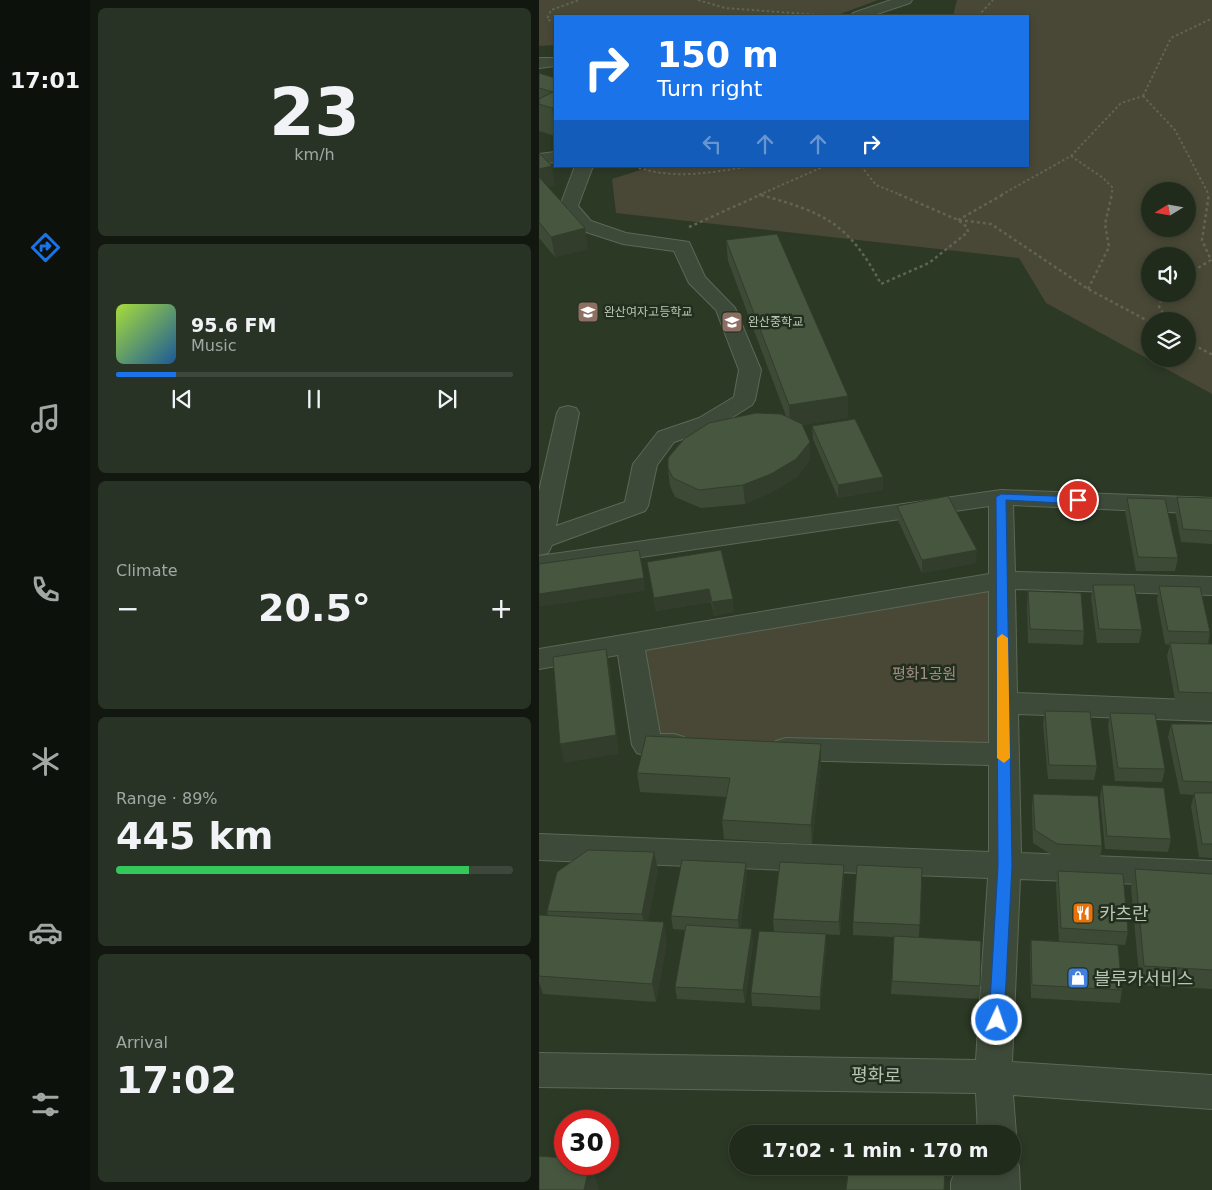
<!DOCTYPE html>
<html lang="en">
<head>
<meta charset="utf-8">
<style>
  :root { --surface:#212b1c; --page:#293325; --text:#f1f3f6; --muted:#a2a7a3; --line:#3e473b; --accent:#1a73e8 }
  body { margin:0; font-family:"DejaVu Sans","Noto Sans KR",sans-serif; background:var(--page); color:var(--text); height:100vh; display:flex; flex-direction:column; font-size:19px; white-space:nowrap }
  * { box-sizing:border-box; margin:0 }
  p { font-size:16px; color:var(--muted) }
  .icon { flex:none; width:28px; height:28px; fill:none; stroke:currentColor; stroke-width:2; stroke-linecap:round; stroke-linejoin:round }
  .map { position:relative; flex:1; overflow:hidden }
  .drawer { display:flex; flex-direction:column; gap:8px; padding:8px; background:#12180f; width:449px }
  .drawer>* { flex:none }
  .guide { position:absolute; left:15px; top:15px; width:475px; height:152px; border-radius:0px; box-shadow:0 2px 8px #0003,0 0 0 1px var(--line); background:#1a73e8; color:#fff; overflow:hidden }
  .needle { width:32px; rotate:259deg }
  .fabs { position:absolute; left:602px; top:182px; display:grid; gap:10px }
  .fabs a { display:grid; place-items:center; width:55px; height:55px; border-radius:50%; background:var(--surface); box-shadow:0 2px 8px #0003,0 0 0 1px var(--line); font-size:25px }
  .speed { position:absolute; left:15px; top:1110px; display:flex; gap:10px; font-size:25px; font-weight:700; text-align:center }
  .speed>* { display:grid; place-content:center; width:65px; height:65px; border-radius:50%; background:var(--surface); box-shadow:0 2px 8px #0003,0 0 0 1px var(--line); line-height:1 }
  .speed .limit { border:8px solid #d22; background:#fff; color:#111 }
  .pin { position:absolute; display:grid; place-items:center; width:42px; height:42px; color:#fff; margin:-21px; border:2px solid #fff; border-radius:50%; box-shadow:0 1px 5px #0007 }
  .me { position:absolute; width:55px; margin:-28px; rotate:3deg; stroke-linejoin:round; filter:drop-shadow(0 0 4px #0008) }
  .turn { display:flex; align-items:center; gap:18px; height:105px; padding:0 20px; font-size:22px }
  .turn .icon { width:65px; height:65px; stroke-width:2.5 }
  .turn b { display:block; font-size:35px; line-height:42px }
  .lanes { display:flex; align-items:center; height:48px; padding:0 20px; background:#0003; justify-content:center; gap:25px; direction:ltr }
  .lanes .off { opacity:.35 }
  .big { font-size:38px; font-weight:600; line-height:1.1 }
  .drawer .tile { flex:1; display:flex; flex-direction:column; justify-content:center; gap:8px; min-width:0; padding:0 18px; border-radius:8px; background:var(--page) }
  .drawer .dial { align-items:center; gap:0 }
  .dial b { font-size:65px; line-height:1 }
  .song { display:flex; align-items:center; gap:15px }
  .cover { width:60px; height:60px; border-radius:8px; background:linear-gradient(135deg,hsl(80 70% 55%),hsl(210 70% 35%)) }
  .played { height:5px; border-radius:2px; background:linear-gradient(90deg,var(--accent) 15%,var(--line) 15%) }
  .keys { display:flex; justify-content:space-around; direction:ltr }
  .heat { display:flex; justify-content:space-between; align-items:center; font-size:28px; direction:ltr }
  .charge { height:8px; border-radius:4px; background:linear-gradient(90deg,#34c759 89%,var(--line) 0) }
  .trip { position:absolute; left:190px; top:1125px; width:292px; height:50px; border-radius:25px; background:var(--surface); box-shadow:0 2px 8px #0003,0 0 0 1px var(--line); font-weight:600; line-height:50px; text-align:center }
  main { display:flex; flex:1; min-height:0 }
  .dock { display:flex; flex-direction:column; width:90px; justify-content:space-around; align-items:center; background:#0d110b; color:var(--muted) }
  .dock .icon { width:35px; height:35px }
  .dock .on { color:var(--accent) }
  .dock b { font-size:22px; color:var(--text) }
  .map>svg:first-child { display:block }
</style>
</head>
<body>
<main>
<nav class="dock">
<b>17:01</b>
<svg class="icon on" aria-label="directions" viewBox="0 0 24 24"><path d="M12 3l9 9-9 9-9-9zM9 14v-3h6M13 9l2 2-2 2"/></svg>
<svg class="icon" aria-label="music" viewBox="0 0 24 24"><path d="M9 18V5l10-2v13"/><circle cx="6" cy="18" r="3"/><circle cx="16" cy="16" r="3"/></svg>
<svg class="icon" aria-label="phone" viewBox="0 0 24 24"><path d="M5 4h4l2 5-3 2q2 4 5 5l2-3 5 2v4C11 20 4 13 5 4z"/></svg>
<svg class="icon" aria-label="climate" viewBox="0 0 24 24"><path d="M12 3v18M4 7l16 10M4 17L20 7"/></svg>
<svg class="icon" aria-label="car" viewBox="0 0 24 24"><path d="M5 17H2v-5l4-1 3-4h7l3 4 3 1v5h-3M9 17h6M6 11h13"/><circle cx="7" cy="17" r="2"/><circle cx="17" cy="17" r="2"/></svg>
<svg class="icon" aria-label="filters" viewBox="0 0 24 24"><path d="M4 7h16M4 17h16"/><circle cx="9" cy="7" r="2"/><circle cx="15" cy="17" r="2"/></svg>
</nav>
<section class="drawer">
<div class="tile dial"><b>23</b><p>km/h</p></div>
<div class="tile">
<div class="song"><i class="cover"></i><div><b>95.6 FM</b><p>Music</p></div></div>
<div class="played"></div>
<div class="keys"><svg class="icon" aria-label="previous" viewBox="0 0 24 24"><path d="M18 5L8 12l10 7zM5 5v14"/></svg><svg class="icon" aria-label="pause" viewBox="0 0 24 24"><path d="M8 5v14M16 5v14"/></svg><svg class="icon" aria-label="next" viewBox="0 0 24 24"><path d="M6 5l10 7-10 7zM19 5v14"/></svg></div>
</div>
<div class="tile"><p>Climate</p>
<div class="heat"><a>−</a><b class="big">20.5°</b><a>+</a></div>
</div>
<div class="tile"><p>Range · 89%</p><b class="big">445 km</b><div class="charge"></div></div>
<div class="tile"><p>Arrival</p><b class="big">17:02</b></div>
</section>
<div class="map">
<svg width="674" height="1190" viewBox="0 0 674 1190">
  <rect width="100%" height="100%" fill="#2c3925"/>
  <g fill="#494735" fill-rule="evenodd">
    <path d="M0 0H339L296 16H16V45L0 46Z"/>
    <path d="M418 0H673V394L507 303 480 258 77 213 73 179 114 166H489V16H414ZM611 191H649V229H611ZM611 256H649V294H611ZM611 321H649V359H611Z"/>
    <path d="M463 580 464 754 108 745 91 644Z"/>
  </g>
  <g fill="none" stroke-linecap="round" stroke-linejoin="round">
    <g stroke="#5c6857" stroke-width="2">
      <g id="minor">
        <path d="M352 0H373L371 3 332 16H312L314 13Z"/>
        <path d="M0 58H16V66L0 68Z"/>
        <path d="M16 152V162L0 164V154Z"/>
        <path d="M36 166H54L39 206 52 221 87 233 150 242 166 277 196 308 222 370 216 400 213 405 176 428 135 442 118 465 109 506 106 511 13 545 9 553 0 555V491L18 413 21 408 29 406 37 408 40 413 17 526 86 502 94 464 119 432 160 418 195 397 200 370 177 310 150 283 135 251 84 244 38 229 21 206Z"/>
        <path d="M462 490 674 498V514L474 505 476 572 674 577V595L476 589 478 693 674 701V721L479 714 482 853 674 861V887L481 879 473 1062 674 1075V1109L474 1095 477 1134 474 1141V1134H439L437 1093 0 1087V1053L437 1060 449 878 0 860V834L450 852V765L247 760 237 757 232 749 237 741 247 738 450 743V591L106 650 121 734H135L145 737 150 745 145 753C130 758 113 758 98 753L93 745 79 655 0 669V649L450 574V506L0 572V556Z"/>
        <path d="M474 1153 480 1166 481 1190H412V1182L417 1169 423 1166H474Z"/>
      </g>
    </g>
    <g stroke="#606553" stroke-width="2" stroke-dasharray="2.5 2.5" stroke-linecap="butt">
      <path d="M159 0 186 8 294 16"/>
      <path d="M439 16 454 0"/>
      <path d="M16 23 8 19 12 10 40 0"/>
      <path d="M604 96 636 130 670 195"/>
      <path d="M604 96 632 38 674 18"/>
      <path d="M532 156 564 178 574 188 572 195"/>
      <path d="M95 166C135 181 173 172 214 166"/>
      <path d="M322 166 337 185 362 195"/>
      <path d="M220 195 286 166"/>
      <path d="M462 195 532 156 582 103 604 96"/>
    </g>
    <g stroke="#606553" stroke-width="2.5" stroke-dasharray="3 3" stroke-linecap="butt">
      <path d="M222 195C287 213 310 224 342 284L390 263 429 232 428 227 419 220 359 194"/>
      <path d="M419 220 465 194"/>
      <path d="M420 220 452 224 549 289 611 322"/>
      <path d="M150 227 223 194"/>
      <path d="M649 274 672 260 663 240 670 194"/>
      <path d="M549 289 570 247 566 224 573 194"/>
      <path d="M624 294 620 307 630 321"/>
      <path d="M649 342 674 355"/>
    </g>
    <use href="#minor" fill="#3e4a39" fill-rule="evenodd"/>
  </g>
  <g fill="#3d4b36">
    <path d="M0 73 16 78V136L0 131Z"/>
    <path d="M0 153 16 186 9 187 49 249 16 257 0 238Z"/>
    <path d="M187 240 309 418 263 425 271 460 258 477 233 492 206 504 162 508 136 497 131 486 129 468 247 416 189 261Z"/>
    <path d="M273 426 344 490 299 498 274 439Z"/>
    <path d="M638 497 674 498V544L642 542 636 510Z"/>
    <path d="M588 498 639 558 636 571H597L586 511Z"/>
    <path d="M358 506 437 563 383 573 358 518Z"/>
    <path d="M182 550 195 612 175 616 172 602 117 611 108 562Z"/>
    <path d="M554 585 603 630 600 643H558L552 598Z"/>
    <path d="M620 586 671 632 669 644H674V706L637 705 628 656 631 645 626 644 618 600Z"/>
    <path d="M489 591 545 631 544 645 489 643 488 604Z"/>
    <path d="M506 711 558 766 555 780 509 779 504 724Z"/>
    <path d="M571 713 626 769 623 782 576 781 569 726Z"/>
    <path d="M632 724H674V858L660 857 652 806 655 795 641 794 629 737Z"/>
    <path d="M282 744V763L273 844 185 839 183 820 188 797 101 792 98 773Z"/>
    <path d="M563 785 632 839 629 852 566 849 561 798Z"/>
    <path d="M494 794 563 846 561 859 516 857 494 843 493 807Z"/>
    <path d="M305 865V878L301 935 235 932 234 919Z"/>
    <path d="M383 868 380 937 441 986 440 999 352 994 355 937 314 935V922Z"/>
    <path d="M596 869 674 874V989L601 985 592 888Z"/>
    <path d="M119 870 109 921 128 941 117 1002 4 994 0 982V915L9 916 8 911Z"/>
    <path d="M519 871 589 932 586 945 550 943 583 990 581 1003 492 998 491 953 492 940 520 941 517 885Z"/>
    <path d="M208 876 201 928 214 942 206 1003 138 999 136 987 146 930 134 929 132 916Z"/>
    <path d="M287 934V947L281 1010 213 1006 212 993Z"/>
  </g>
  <g fill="#323d2c">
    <path d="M16 107V129L13 108Z"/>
    <path d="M13 166 16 186 0 190V169Z"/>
    <path d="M46 228 49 249 16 257 12 237Z"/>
    <path d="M309 396V418L251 427 250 405Z"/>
    <path d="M271 442V460L258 477 233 492 206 504 204 485Z"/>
    <path d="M344 477V490L299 498V485Z"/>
    <path d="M438 550 437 563 383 573V560Z"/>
    <path d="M105 578 106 591 1 607 0 601V594Z"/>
    <path d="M170 589 172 602 117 611 115 598Z"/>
    <path d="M194 599 195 612 175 616 173 602Z"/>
    <path d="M67 649 71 668 80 754 25 763 21 744Z"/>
    <path d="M282 744V763L273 844 272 825Z"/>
    <path d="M115 852 119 870 107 933 103 914Z"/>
    <path d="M207 863 208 876 200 933 199 920Z"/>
    <path d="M305 865V878L301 935 300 922Z"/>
    <path d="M125 922 128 941 117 1002 113 984Z"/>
    <path d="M213 929 214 942 206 1003 204 990Z"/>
    <path d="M287 934V947L281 1010V997Z"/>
    <path d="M51 1164H53L60 1190H45Z"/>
  </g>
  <g fill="#47573f" stroke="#323d2c">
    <path d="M0 73 16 78V107L13 108 0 104V99L14 92 0 88Z"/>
    <path d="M0 153 13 166 0 169Z"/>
    <path d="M0 177 46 228 12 237 0 222Z"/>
    <path d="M238 234 309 396 250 405 187 240Z"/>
    <path d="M217 413 242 414 263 424 271 442 257 459 232 474 204 485 160 490 134 478 129 468V458L145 439 170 423Z"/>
    <path d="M316 419 344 477 299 485 273 426Z"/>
    <path d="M409 496 438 550 383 560 358 506Z"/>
    <path d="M638 497 674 498V531L644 529Z"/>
    <path d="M588 498 626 499 639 558 599 557Z"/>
    <path d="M100 550 105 578 0 594V564Z"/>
    <path d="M182 550 194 599 173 602 170 589 115 598 108 562Z"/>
    <path d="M554 585H595L603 630 560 629Z"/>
    <path d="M620 586 661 587 671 632 629 631Z"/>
    <path d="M489 591 542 593 545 631 491 629Z"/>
    <path d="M631 643 674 644V693L640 692Z"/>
    <path d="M67 649 77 735 21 744 14 657Z"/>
    <path d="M506 711 551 712 558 766 510 765Z"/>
    <path d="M571 713 616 714 626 769 579 768Z"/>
    <path d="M632 724H674V782L644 781Z"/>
    <path d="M107 736 282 744 272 825 183 820 191 778 98 773Z"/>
    <path d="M563 785 625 788 632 839 568 836Z"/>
    <path d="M655 793H674V844H663Z"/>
    <path d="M494 794 559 796 563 846 518 844 496 830Z"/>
    <path d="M49 850 115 852 103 914 8 911 18 872Z"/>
    <path d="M143 860 207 863 199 920 132 916Z"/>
    <path d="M241 862 305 865 300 922 234 919Z"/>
    <path d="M318 865 383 868 381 925 314 922Z"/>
    <path d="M596 869 674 874V970L605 966Z"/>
    <path d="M519 871 584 874 589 932 522 928Z"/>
    <path d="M0 915 125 922 113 984 0 976Z"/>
    <path d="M147 925 213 929 204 990 136 987Z"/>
    <path d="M220 931 287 934 281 997 212 993Z"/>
    <path d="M355 936 442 941 441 986 353 981Z"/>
    <path d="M492 940 579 945 583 990 493 985Z"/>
    <path d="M0 1156 26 1158V1164H51L45 1190H0Z"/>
    <path d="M310 1166H406L405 1190H307Z"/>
  </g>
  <path fill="#1a73e8" stroke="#114b97" d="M462 494 539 497 544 500 539 504 467 500 473 866 465 1020 463 1024 458 1026 452 1024 450 1020 459 866 457 497Z"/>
  <path fill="#f59e0b" d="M463 634 469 638 471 758 465 763 458 758V638Z"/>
  <defs>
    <g id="school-square" transform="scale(1.125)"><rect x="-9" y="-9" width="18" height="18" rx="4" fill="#8d6e63" stroke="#232f1e"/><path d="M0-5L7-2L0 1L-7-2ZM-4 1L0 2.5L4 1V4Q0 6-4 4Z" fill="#fff"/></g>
    <g id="restaurant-square" transform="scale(1.125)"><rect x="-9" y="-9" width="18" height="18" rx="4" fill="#e8710a" stroke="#232f1e"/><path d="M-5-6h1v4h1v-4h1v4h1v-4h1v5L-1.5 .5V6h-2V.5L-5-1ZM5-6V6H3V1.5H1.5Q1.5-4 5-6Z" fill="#fff"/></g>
    <g id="shop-square" transform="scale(1.125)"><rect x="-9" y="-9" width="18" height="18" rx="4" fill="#3f7fe0" stroke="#232f1e"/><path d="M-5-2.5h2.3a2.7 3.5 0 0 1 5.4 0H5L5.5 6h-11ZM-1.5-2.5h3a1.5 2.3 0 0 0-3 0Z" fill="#fff"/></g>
  </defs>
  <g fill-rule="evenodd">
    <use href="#school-square" x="49" y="312"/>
    <use href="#school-square" x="193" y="322"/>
    <use href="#restaurant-square" x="544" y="913"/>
    <use href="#shop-square" x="539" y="978"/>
  </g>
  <g text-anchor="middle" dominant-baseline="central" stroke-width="5" stroke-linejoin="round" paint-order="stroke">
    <g font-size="12" fill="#b9c5b4" stroke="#232f1e" text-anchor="start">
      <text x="65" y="312">완산여자고등학교</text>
      <text x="209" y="322">완산중학교</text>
    </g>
    <g font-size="15" fill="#a48e84" stroke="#232f1e">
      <text x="385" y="674">평화1공원</text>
    </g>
    <g font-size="18" fill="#b9c5b4" stroke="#232f1e" text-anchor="start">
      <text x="560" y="913">카츠란</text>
      <text x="555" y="978">블루카서비스</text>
    </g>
    <g font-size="18" fill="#b9c5b4" stroke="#232f1e">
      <text transform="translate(337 1075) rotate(1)">평화로</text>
    </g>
  </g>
</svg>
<div class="fabs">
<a><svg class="needle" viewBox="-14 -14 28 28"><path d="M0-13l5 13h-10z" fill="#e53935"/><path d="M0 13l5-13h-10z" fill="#a2a7a3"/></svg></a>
<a><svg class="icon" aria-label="sound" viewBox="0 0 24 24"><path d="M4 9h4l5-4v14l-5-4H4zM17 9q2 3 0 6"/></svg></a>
<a><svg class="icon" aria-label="layers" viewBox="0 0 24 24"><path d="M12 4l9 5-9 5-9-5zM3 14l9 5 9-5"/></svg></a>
</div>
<div class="speed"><div class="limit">30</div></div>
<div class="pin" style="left:539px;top:500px;background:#d93025"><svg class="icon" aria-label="arrive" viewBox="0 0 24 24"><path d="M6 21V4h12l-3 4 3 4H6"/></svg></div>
<svg class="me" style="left:458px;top:1020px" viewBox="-20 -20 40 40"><circle r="17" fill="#1a73e8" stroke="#fff" stroke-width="3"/><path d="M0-11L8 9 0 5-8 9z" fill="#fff"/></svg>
<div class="trip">17:02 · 1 min · 170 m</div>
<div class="guide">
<div class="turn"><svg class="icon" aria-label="right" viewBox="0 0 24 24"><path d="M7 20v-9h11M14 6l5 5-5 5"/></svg><div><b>150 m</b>Turn right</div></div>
<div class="lanes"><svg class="icon off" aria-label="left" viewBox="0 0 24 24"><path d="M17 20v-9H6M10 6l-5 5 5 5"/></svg><svg class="icon off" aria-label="ahead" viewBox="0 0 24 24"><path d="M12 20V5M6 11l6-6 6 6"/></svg><svg class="icon off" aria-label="ahead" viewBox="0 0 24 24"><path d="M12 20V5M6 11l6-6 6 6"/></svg><svg class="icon" aria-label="right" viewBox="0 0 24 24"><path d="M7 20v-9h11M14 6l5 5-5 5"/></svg></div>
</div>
</div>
</main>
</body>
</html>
